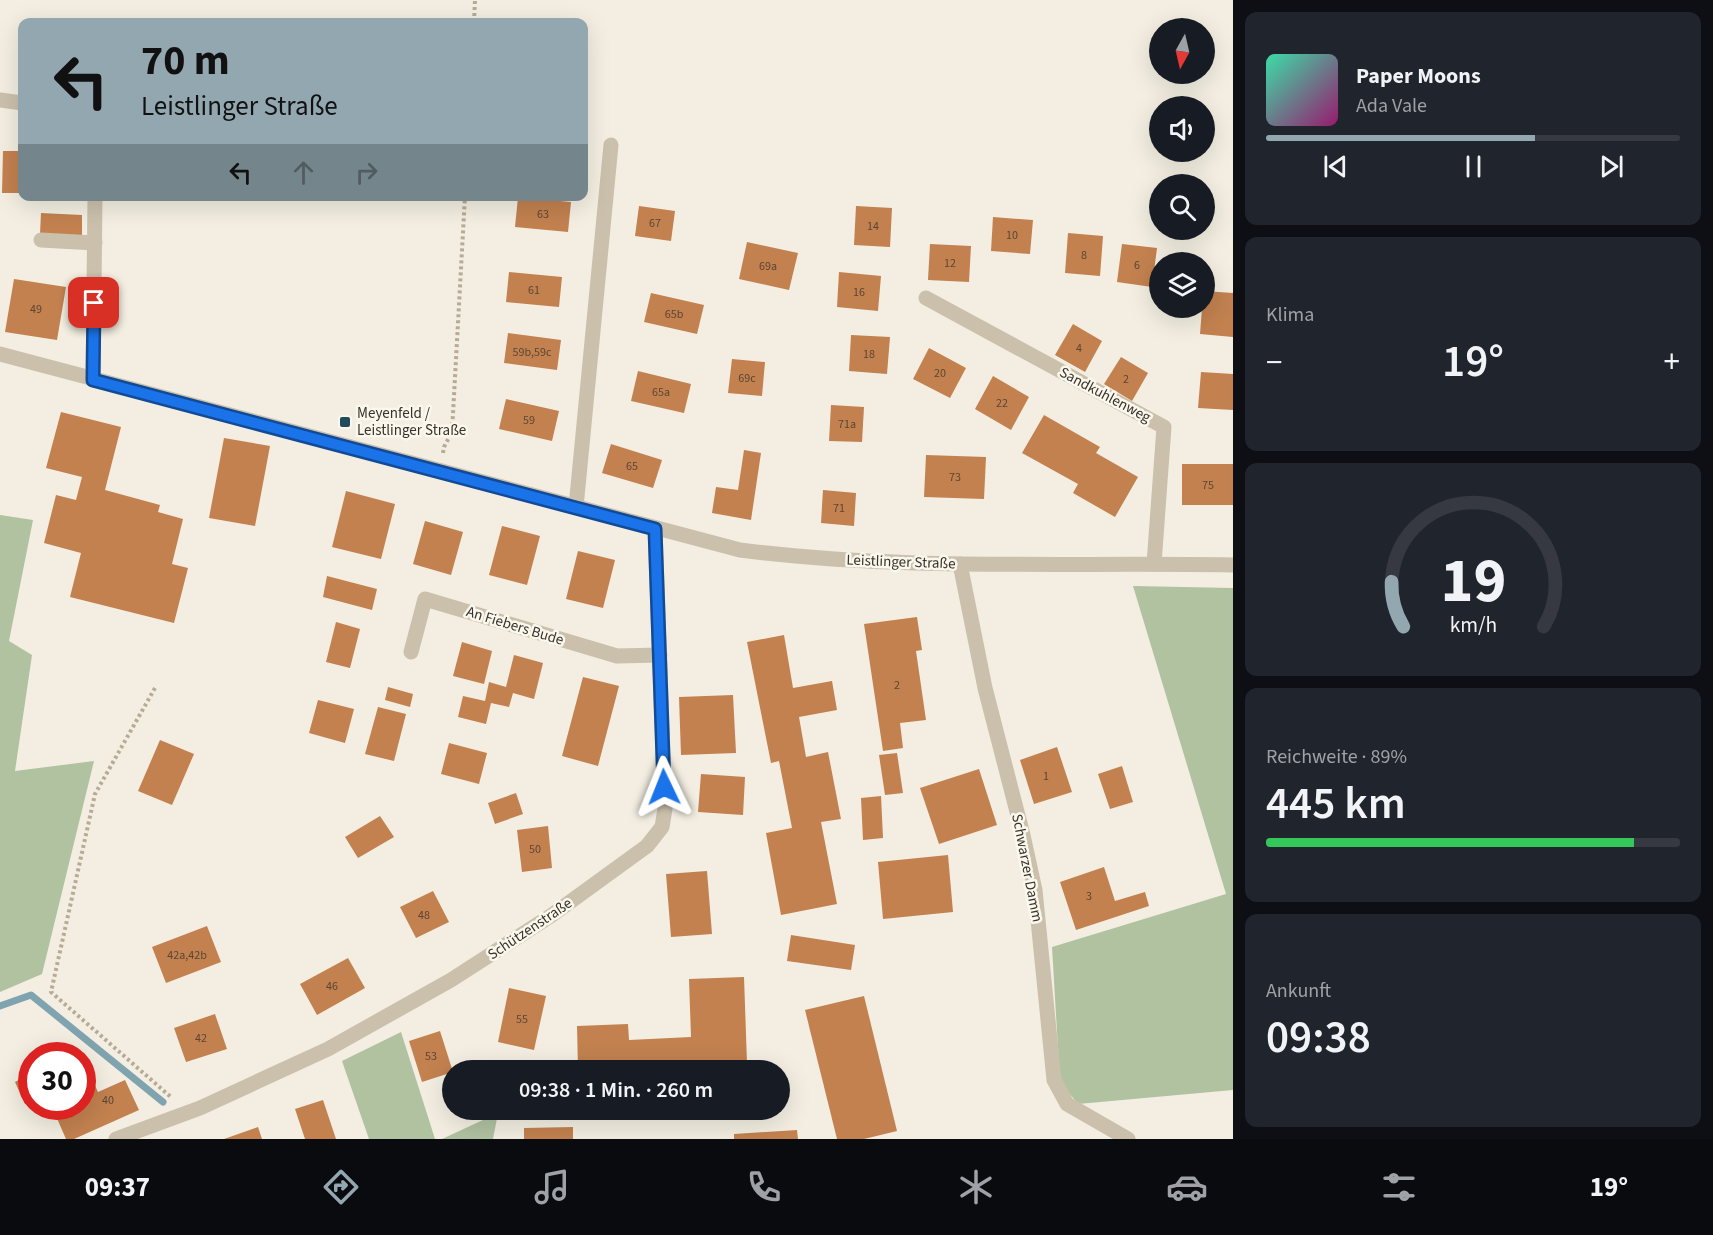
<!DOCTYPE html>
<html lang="de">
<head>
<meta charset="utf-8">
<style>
  :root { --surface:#171b24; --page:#20242c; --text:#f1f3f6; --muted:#9ea1a6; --line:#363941; --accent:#93a7b0 }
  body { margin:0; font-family:"Source Sans 3",sans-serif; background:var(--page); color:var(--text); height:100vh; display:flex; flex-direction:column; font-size:22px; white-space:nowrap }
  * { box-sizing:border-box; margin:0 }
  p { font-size:20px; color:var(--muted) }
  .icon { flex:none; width:33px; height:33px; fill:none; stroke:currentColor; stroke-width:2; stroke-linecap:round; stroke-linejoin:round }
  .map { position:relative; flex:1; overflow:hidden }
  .side { display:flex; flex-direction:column; gap:12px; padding:12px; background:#0d0f14; width:480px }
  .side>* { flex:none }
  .hud { position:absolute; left:18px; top:18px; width:570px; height:183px; border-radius:12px; box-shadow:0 6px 24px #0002; background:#93a7b0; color:#111; overflow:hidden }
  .needle { width:39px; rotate:188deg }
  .controls { position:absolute; left:1149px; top:18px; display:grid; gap:12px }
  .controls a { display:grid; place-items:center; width:66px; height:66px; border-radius:50%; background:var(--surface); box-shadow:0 6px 24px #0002; font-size:30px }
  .speed { position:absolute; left:18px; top:1042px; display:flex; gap:12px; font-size:30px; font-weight:700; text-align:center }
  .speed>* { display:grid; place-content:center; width:78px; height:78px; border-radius:50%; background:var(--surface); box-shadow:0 6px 24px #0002; line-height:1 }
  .speed .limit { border:9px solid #d22; background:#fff; color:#111 }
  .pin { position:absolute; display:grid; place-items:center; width:51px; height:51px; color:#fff; margin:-26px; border-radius:12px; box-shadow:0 3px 9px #0006 }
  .me { position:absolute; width:66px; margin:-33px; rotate:358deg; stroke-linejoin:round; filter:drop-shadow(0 0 4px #0008) }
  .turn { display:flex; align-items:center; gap:21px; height:126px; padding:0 24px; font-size:27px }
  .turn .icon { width:78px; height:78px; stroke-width:2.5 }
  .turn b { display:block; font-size:42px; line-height:51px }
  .lanes { display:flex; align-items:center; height:57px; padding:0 24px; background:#0003; justify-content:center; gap:30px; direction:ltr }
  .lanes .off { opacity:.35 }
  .big { font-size:45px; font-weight:600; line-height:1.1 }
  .side .card { flex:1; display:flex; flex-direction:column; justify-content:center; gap:9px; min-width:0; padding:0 21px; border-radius:12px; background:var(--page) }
  .side .dial { align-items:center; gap:0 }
  .dial svg { height:156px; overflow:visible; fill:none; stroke:var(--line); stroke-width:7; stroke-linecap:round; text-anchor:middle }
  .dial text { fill:var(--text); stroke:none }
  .song { display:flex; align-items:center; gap:18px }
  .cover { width:72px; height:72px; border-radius:9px; background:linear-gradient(135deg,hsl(160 70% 55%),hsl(320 70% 35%)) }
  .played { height:6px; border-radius:3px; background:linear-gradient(90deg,var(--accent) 65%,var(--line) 65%) }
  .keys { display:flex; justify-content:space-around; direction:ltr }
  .heat { display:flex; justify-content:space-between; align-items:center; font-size:33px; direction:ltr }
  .charge { height:9px; border-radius:4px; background:linear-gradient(90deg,#34c759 89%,var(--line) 0) }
  .trip { position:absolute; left:442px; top:1060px; width:348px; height:60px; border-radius:30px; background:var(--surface); box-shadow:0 6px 24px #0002; font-weight:600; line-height:60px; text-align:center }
  .tab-bar { display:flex; height:96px; justify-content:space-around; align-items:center; background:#090b0e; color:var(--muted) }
  .tab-bar .icon { width:42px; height:42px }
  .tab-bar .active { color:var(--accent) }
  .tab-bar b { font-size:27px; color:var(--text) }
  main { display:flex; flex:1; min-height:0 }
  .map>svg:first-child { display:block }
</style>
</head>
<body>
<main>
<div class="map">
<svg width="1233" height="1139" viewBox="0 0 1233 1139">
  <rect width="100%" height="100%" fill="#f3eee1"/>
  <g fill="#b0c2a0">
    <path d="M0 515 33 520 9 641 32 655 15 771 94 761 42 974 0 992Z"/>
    <path d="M1133 586 1233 588V1090L1078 1104 1060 1082 1052 947 1226 894Z"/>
    <path d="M401 1032 435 1139H369L342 1061Z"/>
    <path d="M498 1113 493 1139H442Z"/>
  </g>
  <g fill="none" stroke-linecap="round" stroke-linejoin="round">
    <path stroke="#80a4af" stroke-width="7" d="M0 1006 31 995 163 1102"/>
  </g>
  <g fill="#c2814f">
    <path d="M3 151H22V193H2Z"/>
    <path d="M518 197 571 202 568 232 515 227Z"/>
    <path d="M639 206 675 211 671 241 635 236Z"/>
    <path d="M856 206 892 208 890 247 854 245Z"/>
    <path d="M41 213 82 215V236L40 234Z"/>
    <path d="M993 217 1033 220 1030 254 991 251Z"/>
    <path d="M1068 233 1103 236 1100 276 1065 273Z"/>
    <path d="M747 242 798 253 789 290 739 279Z"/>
    <path d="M930 244 971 246 969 282 928 280Z"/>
    <path d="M1122 244 1157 248 1152 287 1117 282Z"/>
    <path d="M509 272 562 277 559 307 506 302Z"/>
    <path d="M839 272 881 276 878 311 837 307Z"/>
    <path d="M14 279 66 287 57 340 5 332Z"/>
    <path d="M1204 291 1233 293V337L1200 334 1202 308H1204Z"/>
    <path d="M651 293 704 305 697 334 644 322Z"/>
    <path d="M1073 324 1102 341 1085 372 1055 355Z"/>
    <path d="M508 333 561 340 557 370 504 363Z"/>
    <path d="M851 335 890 337 887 374 849 371Z"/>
    <path d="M929 348 966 368 950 398 913 379Z"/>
    <path d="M1121 357 1148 373 1132 401 1104 384Z"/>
    <path d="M732 359 765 362 762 396 728 393Z"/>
    <path d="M638 371 691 384 684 413 631 401Z"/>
    <path d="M1201 372 1233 374V410L1198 408Z"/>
    <path d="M993 376 1029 397 1011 430 975 409Z"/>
    <path d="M506 399 559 411 552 441 499 429Z"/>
    <path d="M831 405 864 407 862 442 829 441Z"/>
    <path d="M61 412 121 427 105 490 160 505 158 512 183 519 172 564 188 568 174 623 70 597 81 553 44 543 56 495 76 500 82 477 46 468Z"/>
    <path d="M1044 415 1100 447 1096 453 1138 477 1115 517 1073 493 1078 484 1022 453Z"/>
    <path d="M224 438 270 446 255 526 209 518Z"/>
    <path d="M611 444 662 460 653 488 602 473Z"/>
    <path d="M744 450 761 453 751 520 712 513 716 487 738 490Z"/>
    <path d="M926 455 986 457 984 499 924 497Z"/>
    <rect x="1182" y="464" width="51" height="41"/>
    <path d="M823 490 856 493 854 526 821 523Z"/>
    <path d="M346 491 395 504 381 559 332 547Z"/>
    <path d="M425 521 463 532 451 575 413 564Z"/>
    <path d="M502 526 540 536 527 585 489 575Z"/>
    <path d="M578 551 615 560 603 608 566 599Z"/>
    <path d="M327 576 377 589 372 610 323 597Z"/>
    <path d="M917 617 922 650 916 651 926 720 900 723 903 748 883 751 864 624Z"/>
    <path d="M336 622 360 629 350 668 326 662Z"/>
    <path d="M784 635 793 688 832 681 837 710 799 717 806 757 828 752 841 819 821 822 837 904 781 915 766 833 792 828 779 761 771 763 747 642Z"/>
    <path d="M462 642 492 651 484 684 453 676Z"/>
    <path d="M514 655 543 663 534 699 513 693 509 707 491 703 486 724 458 717 463 696 485 701 489 682 506 687Z"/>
    <path d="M583 677 619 686 598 766 562 756Z"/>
    <path d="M388 687 413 694 410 707 385 700Z"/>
    <path d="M733 695 736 753 681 755 679 697Z"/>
    <path d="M318 700 354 709 345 743 309 733Z"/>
    <path d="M378 707 406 714 394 761 365 754Z"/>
    <path d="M160 740 194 754 172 805 138 791Z"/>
    <path d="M449 743 487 753 479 784 441 774Z"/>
    <path d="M1057 747 1072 792 1034 804 1020 760Z"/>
    <path d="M897 753 903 793 885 795 879 755Z"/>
    <path d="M1122 766 1133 802 1110 809 1098 774Z"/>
    <path d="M979 769 997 825 939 844 920 788Z"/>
    <path d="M701 774 745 777 743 815 698 812Z"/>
    <path d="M516 793 523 814 495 824 488 803Z"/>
    <path d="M881 796 883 838 863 840 861 798Z"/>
    <path d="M380 816 394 837 358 858 345 837Z"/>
    <path d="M548 826 552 868 522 872 517 830Z"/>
    <path d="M948 855 953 912 883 919 878 862Z"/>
    <path d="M1104 867 1115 901 1145 892 1149 906 1076 930 1060 882Z"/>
    <path d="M707 871 712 934 671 937 666 874Z"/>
    <path d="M433 891 449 922 416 938 400 907Z"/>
    <path d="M207 926 221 962 166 983 152 947Z"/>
    <path d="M791 935 855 945 851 970 787 961Z"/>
    <path d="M348 958 365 988 317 1015 300 984Z"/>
    <path d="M744 977 747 1063 578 1069 577 1026 628 1024 629 1040 691 1037 689 979Z"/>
    <path d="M509 988 546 996 534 1050 498 1042Z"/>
    <path d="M864 996 897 1131 864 1139H837L805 1010Z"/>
    <path d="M215 1014 227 1049 186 1062 174 1028Z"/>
    <path d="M440 1031 453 1072 422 1082 409 1041Z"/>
    <path d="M32 1073V1101L25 1104 15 1082Z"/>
    <path d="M89 1073 98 1092 125 1080 139 1110 74 1139H66L52 1107H82V1077Z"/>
    <path d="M323 1100 336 1139H305L295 1109Z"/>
    <path d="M258 1127 262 1139H224Z"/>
    <path d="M573 1127V1139H524V1128Z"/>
    <path d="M797 1130 798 1139H734V1134Z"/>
  </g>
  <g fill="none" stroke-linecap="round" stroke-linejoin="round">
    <g stroke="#b7ab96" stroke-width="4" stroke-dasharray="3 3" stroke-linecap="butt">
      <path d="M474 22 475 0"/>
      <path d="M443 453 444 447 452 432 465 196"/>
      <path d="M155 688 95 794 51 992 172 1098"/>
    </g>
    <g stroke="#cbc0ac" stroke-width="15">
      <path d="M0 100 22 103"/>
      <path d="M41 240 95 243"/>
      <path d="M926 298 1164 427 1154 564"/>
      <path d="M0 354 740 550C903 571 1069 562 1233 565"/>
      <path d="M93 380 95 196"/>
      <path d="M576 507 611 145"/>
      <path d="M960 564 985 688 1023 835 1035 890 1054 1080 1067 1104 1128 1139"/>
      <path d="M411 652 425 599 617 656 660 655"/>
      <path d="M116 1139 200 1108 328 1049 451 980 552 915 647 846 662 827 665 809 655 529"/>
    </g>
  </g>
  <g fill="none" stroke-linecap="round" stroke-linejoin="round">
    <g stroke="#114b97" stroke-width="15">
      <path id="route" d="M94 303 93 380 655 529 664 787"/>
    </g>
    <use href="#route" stroke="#1a73e8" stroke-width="10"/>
  </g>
  <rect fill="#214b5a" stroke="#faf7ed" stroke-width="2" x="339" y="416" width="12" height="12" rx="3"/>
  <g text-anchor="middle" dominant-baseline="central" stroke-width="5" stroke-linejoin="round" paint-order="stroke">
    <g font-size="12" fill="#5b4634">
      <text x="543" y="214">63</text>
      <text x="655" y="223">67</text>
      <text x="873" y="226">14</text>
      <text x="1012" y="235">10</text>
      <text x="1084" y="255">8</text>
      <text x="950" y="263">12</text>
      <text x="1137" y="265">6</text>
      <text x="768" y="266">69a</text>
      <text x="534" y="290">61</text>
      <text x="859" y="292">16</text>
      <text x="36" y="309">49</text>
      <text x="674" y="314">65b</text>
      <text x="1079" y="348">4</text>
      <text x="532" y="352">59b,59c</text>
      <text x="869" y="354">18</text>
      <text x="940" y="373">20</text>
      <text x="747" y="378">69c</text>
      <text x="1126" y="379">2</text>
      <text x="661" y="392">65a</text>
      <text x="1002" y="403">22</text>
      <text x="529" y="420">59</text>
      <text x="847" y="424">71a</text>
      <text x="632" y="466">65</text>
      <text x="955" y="477">73</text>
      <text x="1208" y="485">75</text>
      <text x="839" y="508">71</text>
      <text x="897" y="685">2</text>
      <text x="1046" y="776">1</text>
      <text x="535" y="849">50</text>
      <text x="1089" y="896">3</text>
      <text x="424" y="915">48</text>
      <text x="187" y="955">42a,42b</text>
      <text x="332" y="986">46</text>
      <text x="522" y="1019">55</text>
      <text x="201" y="1038">42</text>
      <text x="431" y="1056">53</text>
      <text x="108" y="1100">40</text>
    </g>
    <g font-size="15" fill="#39322b" stroke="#faf7ed">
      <text transform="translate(1105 395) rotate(28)">Sandkuhlenweg</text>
      <text transform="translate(901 562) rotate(2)">Leistlinger Straße</text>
      <text transform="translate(515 626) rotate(17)">An Fiebers Bude</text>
      <text transform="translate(1027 868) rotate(79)">Schwarzer Damm</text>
      <text transform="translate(530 929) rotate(-34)">Schützenstraße</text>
    </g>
    <g font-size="15" fill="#39322b" stroke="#faf7ed" text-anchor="start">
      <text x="357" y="413">Meyenfeld /<tspan x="357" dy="17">Leistlinger Straße</tspan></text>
    </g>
  </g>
</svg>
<div class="controls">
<a><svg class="needle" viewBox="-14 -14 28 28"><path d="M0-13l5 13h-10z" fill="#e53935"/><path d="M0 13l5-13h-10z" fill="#9ea1a6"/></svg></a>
<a><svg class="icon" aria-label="sound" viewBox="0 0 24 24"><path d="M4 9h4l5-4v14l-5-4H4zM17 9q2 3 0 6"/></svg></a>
<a><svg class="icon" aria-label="search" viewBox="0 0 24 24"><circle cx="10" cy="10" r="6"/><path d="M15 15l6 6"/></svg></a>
<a><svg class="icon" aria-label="layers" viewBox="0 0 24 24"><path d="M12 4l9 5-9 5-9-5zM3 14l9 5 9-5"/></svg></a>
</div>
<div class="speed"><div class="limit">30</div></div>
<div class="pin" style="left:94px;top:303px;background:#d93025"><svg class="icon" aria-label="arrive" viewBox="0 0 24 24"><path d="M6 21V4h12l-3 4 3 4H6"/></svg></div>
<svg class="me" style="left:664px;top:787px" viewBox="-20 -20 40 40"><path d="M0-17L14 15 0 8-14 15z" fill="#1a73e8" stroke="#fff" stroke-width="4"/></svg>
<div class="trip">09:38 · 1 Min. · 260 m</div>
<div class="hud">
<div class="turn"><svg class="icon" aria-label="left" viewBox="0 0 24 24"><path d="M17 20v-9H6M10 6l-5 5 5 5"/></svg><div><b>70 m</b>Leistlinger Straße</div></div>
<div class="lanes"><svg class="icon" aria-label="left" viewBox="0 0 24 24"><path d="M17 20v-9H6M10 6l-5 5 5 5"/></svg><svg class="icon off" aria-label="ahead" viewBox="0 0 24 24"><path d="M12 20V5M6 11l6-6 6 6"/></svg><svg class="icon off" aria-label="right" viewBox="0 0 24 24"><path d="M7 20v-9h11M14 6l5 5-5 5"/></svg></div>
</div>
</div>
<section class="side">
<div class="card">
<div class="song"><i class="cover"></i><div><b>Paper Moons</b><p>Ada Vale</p></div></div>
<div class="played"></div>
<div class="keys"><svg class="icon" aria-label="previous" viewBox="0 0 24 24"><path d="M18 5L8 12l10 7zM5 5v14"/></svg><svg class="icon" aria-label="pause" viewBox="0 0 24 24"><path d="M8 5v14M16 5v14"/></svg><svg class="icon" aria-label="next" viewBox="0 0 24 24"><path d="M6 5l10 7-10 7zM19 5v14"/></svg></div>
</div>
<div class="card"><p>Klima</p>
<div class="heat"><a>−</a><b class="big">19°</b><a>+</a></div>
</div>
<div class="card dial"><svg viewBox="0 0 100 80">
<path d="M14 69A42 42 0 1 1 86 69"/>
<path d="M14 69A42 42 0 0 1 8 46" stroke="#93a7b0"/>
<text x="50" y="56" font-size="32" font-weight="700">19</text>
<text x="50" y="72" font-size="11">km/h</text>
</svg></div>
<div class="card"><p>Reichweite · 89%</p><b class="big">445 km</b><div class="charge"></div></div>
<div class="card"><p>Ankunft</p><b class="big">09:38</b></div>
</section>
</main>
<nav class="tab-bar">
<b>09:37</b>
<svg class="icon active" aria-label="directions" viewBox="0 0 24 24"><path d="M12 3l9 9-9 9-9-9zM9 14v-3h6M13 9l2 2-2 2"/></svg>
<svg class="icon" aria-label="music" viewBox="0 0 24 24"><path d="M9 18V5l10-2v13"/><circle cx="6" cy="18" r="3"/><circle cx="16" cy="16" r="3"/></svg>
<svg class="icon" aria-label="phone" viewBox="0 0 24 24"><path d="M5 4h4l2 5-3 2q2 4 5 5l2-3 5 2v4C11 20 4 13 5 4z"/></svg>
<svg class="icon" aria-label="climate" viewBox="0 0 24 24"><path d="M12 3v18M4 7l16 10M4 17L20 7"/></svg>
<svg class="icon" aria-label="car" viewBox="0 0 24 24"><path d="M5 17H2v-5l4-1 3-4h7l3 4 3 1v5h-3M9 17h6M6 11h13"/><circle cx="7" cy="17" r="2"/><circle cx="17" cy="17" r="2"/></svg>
<svg class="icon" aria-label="filters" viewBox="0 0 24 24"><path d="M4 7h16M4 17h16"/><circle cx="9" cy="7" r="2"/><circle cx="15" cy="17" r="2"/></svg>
<b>19°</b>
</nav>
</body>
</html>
